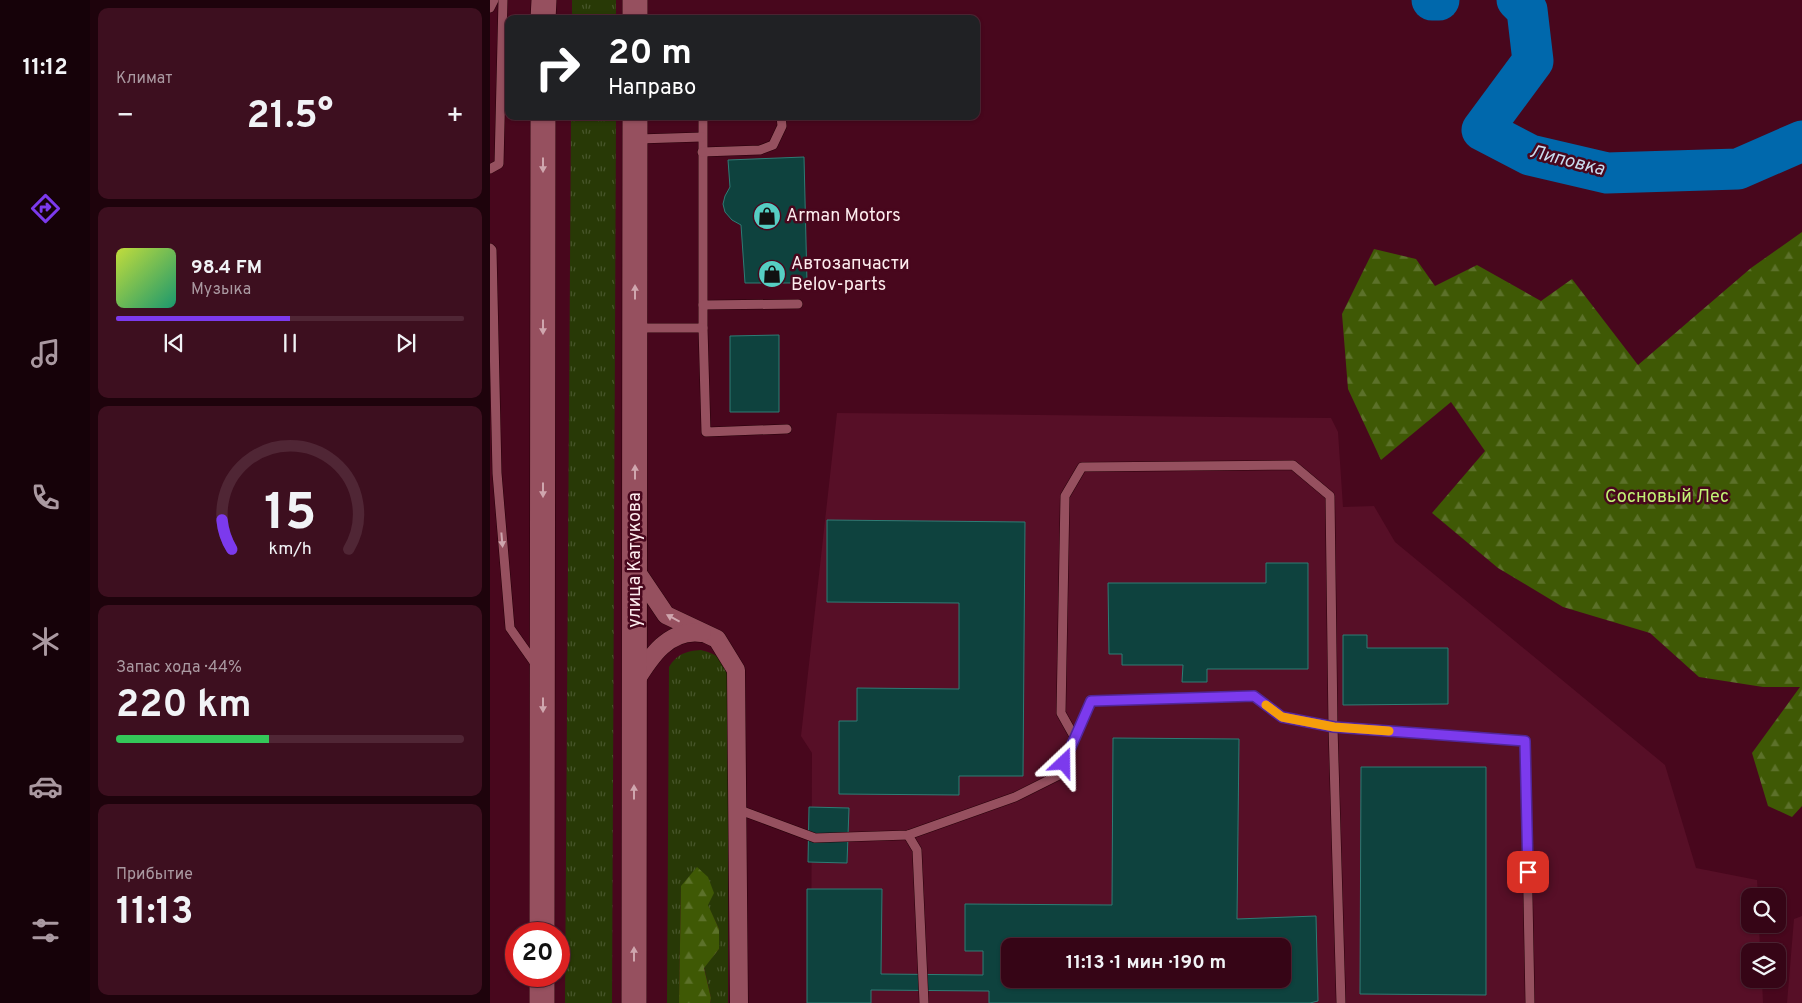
<!DOCTYPE html>
<html lang="ru">
<head>
<meta charset="utf-8">
<style>
  :root { --surface:#360516; --page:#3d0f1f; --text:#f1f3f6; --muted:#aa99a1; --line:#502635; --accent:#7c3aed }
  body { margin:0; font-family:Overpass,sans-serif; background:var(--page); color:var(--text); height:100vh; display:flex; flex-direction:column; font-size:19px; white-space:nowrap }
  * { box-sizing:border-box; margin:0 }
  p { font-size:16px; color:var(--muted) }
  .icon { flex:none; width:28px; height:28px; fill:none; stroke:currentColor; stroke-width:2; stroke-linecap:round; stroke-linejoin:round }
  .map { position:relative; flex:1; overflow:hidden }
  .drawer { display:flex; flex-direction:column; gap:8px; padding:8px; background:#1e030c; width:400px }
  .drawer>* { flex:none }
  .banner { position:absolute; left:15px; top:15px; width:475px; height:105px; border-radius:10px; box-shadow:0 1px 4px #0004,0 0 0 1px var(--line); background:#202124; color:#fff; overflow:hidden }
  .buttons { position:absolute; left:1251px; top:888px; display:grid; gap:10px }
  .buttons a { display:grid; place-items:center; width:45px; height:45px; border-radius:10px; background:var(--surface); box-shadow:0 1px 4px #0004,0 0 0 1px var(--line); font-size:25px }
  .speed { position:absolute; left:15px; top:922px; display:flex; gap:10px; font-size:25px; font-weight:700; text-align:center }
  .speed>* { display:grid; place-content:center; width:65px; height:65px; border-radius:50%; background:var(--surface); box-shadow:0 1px 4px #0004,0 0 0 1px var(--line); line-height:1 }
  .speed .limit { border:8px solid #d22; background:#fff; color:#111 }
  .pin { position:absolute; display:grid; place-items:center; width:42px; height:42px; color:#fff; margin:-21px; border-radius:10px; box-shadow:0 2px 8px #0006 }
  .me { position:absolute; width:55px; margin:-28px; rotate:23deg; stroke-linejoin:round; filter:drop-shadow(0 0 4px #0008) }
  .turn { display:flex; align-items:center; gap:18px; height:105px; padding:0 20px; font-size:22px }
  .turn .icon { width:65px; height:65px; stroke-width:2.5 }
  .turn b { display:block; font-size:35px; line-height:42px }
  .big { font-size:38px; font-weight:700; line-height:1.1 }
  .drawer .tile { flex:1; display:flex; flex-direction:column; justify-content:center; gap:8px; min-width:0; padding:0 18px; border-radius:10px; background:var(--page) }
  .drawer .dial { align-items:center; gap:0 }
  .dial svg { height:130px; overflow:visible; fill:none; stroke:var(--line); stroke-width:7; stroke-linecap:round; text-anchor:middle }
  .dial text { fill:var(--text); stroke:none }
  .song { display:flex; align-items:center; gap:15px }
  .cover { width:60px; height:60px; border-radius:8px; background:linear-gradient(135deg,hsl(70 70% 55%),hsl(160 70% 35%)) }
  .played { height:5px; border-radius:2px; background:linear-gradient(90deg,var(--accent) 50%,var(--line) 50%) }
  .keys { display:flex; justify-content:space-around; direction:ltr }
  .heat { display:flex; justify-content:space-between; align-items:center; font-size:28px; direction:ltr }
  .charge { height:8px; border-radius:4px; background:linear-gradient(90deg,#34c759 44%,var(--line) 0) }
  .trip { position:absolute; left:511px; top:938px; width:290px; height:50px; border-radius:10px; background:var(--surface); box-shadow:0 1px 4px #0004,0 0 0 1px var(--line); font-weight:700; line-height:50px; text-align:center }
  main { display:flex; flex:1; min-height:0 }
  .tab-bar { display:flex; flex-direction:column; width:90px; justify-content:space-around; align-items:center; background:#160209; color:var(--muted) }
  .tab-bar .icon { width:35px; height:35px }
  .tab-bar .on { color:var(--accent) }
  .tab-bar b { font-size:22px; color:var(--text) }
  .map>svg:first-child { display:block }
</style>
</head>
<body>
<main>
<nav class="tab-bar">
<b>11:12</b>
<svg class="icon on" aria-label="directions" viewBox="0 0 24 24"><path d="M12 3l9 9-9 9-9-9zM9 14v-3h6M13 9l2 2-2 2"/></svg>
<svg class="icon" aria-label="music" viewBox="0 0 24 24"><path d="M9 18V5l10-2v13"/><circle cx="6" cy="18" r="3"/><circle cx="16" cy="16" r="3"/></svg>
<svg class="icon" aria-label="phone" viewBox="0 0 24 24"><path d="M5 4h4l2 5-3 2q2 4 5 5l2-3 5 2v4C11 20 4 13 5 4z"/></svg>
<svg class="icon" aria-label="climate" viewBox="0 0 24 24"><path d="M12 3v18M4 7l16 10M4 17L20 7"/></svg>
<svg class="icon" aria-label="car" viewBox="0 0 24 24"><path d="M5 17H2v-5l4-1 3-4h7l3 4 3 1v5h-3M9 17h6M6 11h13"/><circle cx="7" cy="17" r="2"/><circle cx="17" cy="17" r="2"/></svg>
<svg class="icon" aria-label="filters" viewBox="0 0 24 24"><path d="M4 7h16M4 17h16"/><circle cx="9" cy="7" r="2"/><circle cx="15" cy="17" r="2"/></svg>
</nav>
<section class="drawer">
<div class="tile"><p>Климат</p>
<div class="heat"><a>−</a><b class="big">21.5°</b><a>+</a></div>
</div>
<div class="tile">
<div class="song"><i class="cover"></i><div><b>98.4 FM</b><p>Музыка</p></div></div>
<div class="played"></div>
<div class="keys"><svg class="icon" aria-label="previous" viewBox="0 0 24 24"><path d="M18 5L8 12l10 7zM5 5v14"/></svg><svg class="icon" aria-label="pause" viewBox="0 0 24 24"><path d="M8 5v14M16 5v14"/></svg><svg class="icon" aria-label="next" viewBox="0 0 24 24"><path d="M6 5l10 7-10 7zM19 5v14"/></svg></div>
</div>
<div class="tile dial"><svg viewBox="0 0 100 80">
<path d="M14 69A42 42 0 1 1 86 69"/>
<path d="M14 69A42 42 0 0 1 8 51" stroke="#7c3aed"/>
<text x="50" y="56" font-size="32" font-weight="700">15</text>
<text x="50" y="72" font-size="11">km/h</text>
</svg></div>
<div class="tile"><p>Запас хода · 44%</p><b class="big">220 km</b><div class="charge"></div></div>
<div class="tile"><p>Прибытие</p><b class="big">11:13</b></div>
</section>
<div class="map">
<svg width="1312" height="1003" viewBox="0 0 1312 1003">
  <defs>
    <pattern id="grass-tufts" width="24" height="20" patternUnits="userSpaceOnUse" patternTransform="scale(1.25)"><rect width="24" height="20" fill="#283906"/><path d="M3 7l-1-3M5 7V3M7 7l1-3M15 17l-1-3M17 17v-4M19 17l1-3" fill="none" stroke="#48562b"/></pattern>
    <pattern id="forest-firs" width="22" height="20" patternUnits="userSpaceOnUse" patternTransform="scale(1.25)"><rect width="22" height="20" fill="#3f5905"/><path d="M5 1l3.5 6h-7zM16 11l3.5 6h-7z" fill="#5c712a"/></pattern>
  </defs>
  <rect width="100%" height="100%" fill="#48071d"/>
  <g fill="#570f27" fill-rule="evenodd">
    <path d="M347 413 841 418 848 432 853 507 884 506 905 542 1175 765 1206 868 1267 880 1268 896H1260V924H1269L1270 951H1260V979H1272L1273 1003H321L322 753 311 736ZM520 946H792V979H520Z"/>
    <path d="M1312 916V1003H1297L1304 919Z"/>
  </g>
  <g fill="url(#grass-tufts)">
    <rect x="82" y="0" width="44" height="19"/>
    <path d="M81 116H126L122 1003H75Z"/>
    <path d="M211 650C229 655 233 659 238 677V1003H220L221 998 214 967 229 949V929L217 904 191 886 189 1003H177L179 667C187 654 196 651 211 650Z"/>
  </g>
  <g fill="url(#forest-firs)">
    <path d="M1312 232V806L1302 817 1278 806 1262 753 1310 687H1273L1209 677 1160 633 1073 607 1008 568 942 513 995 451 961 402 891 460 858 389 852 314 884 249 926 259 945 286 987 265 1051 301 1082 279 1148 365 1261 268Z"/>
    <path d="M207 867 218 877 224 893 218 905 229 929V949L214 968 221 998 220 1003H189L191 886Z"/>
  </g>
  <g fill="none" stroke-linecap="round" stroke-linejoin="round">
    <g stroke="#0068ac" stroke-width="41">
      <path d="M942 0H949"/>
      <path d="M1027 0 1037 10 1043 61 992 130 1040 155 1117 173 1248 169 1312 141"/>
    </g>
  </g>
  <g fill="#0e423e" stroke="#2e7c75" fill-rule="evenodd">
    <path d="M314 157 317 283H255L251 225 242 220 235 212 233 204 235 196 240 187 238 160Z"/>
    <path d="M289 335V412H240V336Z"/>
    <path d="M337 520 535 522 533 776H469V795L349 794V721H367V688L469 689V603L337 602Z"/>
    <path d="M776 563H818V669H717V682H692L693 665H632V654H619L618 583H776Z"/>
    <path d="M853 635H877V648H958V704L853 705Z"/>
    <path d="M623 738 749 739 747 919 826 916 828 1001 820 1003H499V991L381 990V1003H317V889H392L391 974 493 975V951H475V904L622 905ZM520 946H792V979H520Z"/>
    <path d="M871 767H996V995L870 994Z"/>
    <path d="M319 807 359 808 357 863 318 862Z"/>
  </g>
  <g fill="none" stroke-linecap="round" stroke-linejoin="round">
    <g stroke="#260009" stroke-width="10">
      <g id="lane">
        <path d="M0 8 4 0"/>
        <path d="M213 116V328L216 432 297 429"/>
        <path d="M148 139 212 137"/>
        <path d="M212 152 270 150 283 145 292 126 291 116"/>
        <path d="M0 169 9 164 13 0"/>
        <path d="M0 248 2 250 7 473 20 628 46 665"/>
        <path d="M213 305 308 304"/>
        <path d="M145 328H213"/>
        <path d="M585 738 571 713 575 496 592 467 803 465 840 496 843 727 851 1003"/>
        <path d="M247 809 325 838 418 835 525 797 569 775 601 701 764 696 792 717 843 727 1035 741 1040 1003"/>
        <path d="M418 835 427 850 434 1003"/>
      </g>
    </g>
    <g stroke="#260009" stroke-width="19">
      <g id="street">
        <path d="M145 569 176 615 227 639 246 670 249 1003"/>
        <path d="M145 682C160 657 179 628 212 633"/>
      </g>
    </g>
    <g stroke="#260009" stroke-width="26">
      <g id="secondary">
        <path d="M53 19 54 0"/>
        <path d="M145 19V0"/>
        <path d="M52 934 53 116"/>
        <path d="M52 1003V976"/>
        <path d="M144 1003 145 116"/>
      </g>
    </g>
    <use href="#lane" stroke="#96505f" stroke-width="9"/>
    <use href="#street" stroke="#96505f" stroke-width="18"/>
    <use href="#secondary" stroke="#96505f" stroke-width="25"/>
  </g>
  <defs><path id="oneway-solid" d="M-6-.8H1V-3.2L6.5 0L1 3.2V.8H-6Z" transform="scale(1.25)"/></defs>
  <g fill="#cfa6ae">
    <use href="#oneway-solid" transform="translate(53 165) rotate(90)"/>
    <use href="#oneway-solid" transform="translate(145 292) rotate(-90)"/>
    <use href="#oneway-solid" transform="translate(53 327) rotate(90)"/>
    <use href="#oneway-solid" transform="translate(145 472) rotate(-90)"/>
    <use href="#oneway-solid" transform="translate(53 490) rotate(90)"/>
    <use href="#oneway-solid" transform="translate(12 540) rotate(85)"/>
    <use href="#oneway-solid" transform="translate(183 618) rotate(-152)"/>
    <use href="#oneway-solid" transform="translate(53 705) rotate(90)"/>
    <use href="#oneway-solid" transform="translate(144 792) rotate(-90)"/>
    <use href="#oneway-solid" transform="translate(144 954) rotate(-90)"/>
  </g>
  <g fill="none" stroke-linecap="round" stroke-linejoin="round">
    <g stroke="#51269a" stroke-width="12">
      <path id="route" d="M574 763 601 701 764 696 792 717 844 727 1035 741 1038 872"/>
    </g>
    <use href="#route" stroke="#7c3aed" stroke-width="9"/>
    <path stroke="#f59e0b" stroke-width="9" d="M776 705 792 717 844 727 899 731"/>
  </g>
  <defs>
    <g id="shop-disc" transform="scale(1.4375)"><circle r="9.5" fill="#56cec3" stroke="#48071d"/><path d="M-5-2.5h2.3a2.7 3.5 0 0 1 5.4 0H5L5.5 6h-11ZM-1.5-2.5h3a1.5 2.3 0 0 0-3 0Z" fill="#111"/></g>
  </defs>
  <g fill-rule="evenodd">
    <use href="#shop-disc" x="277" y="216"/>
    <use href="#shop-disc" x="282" y="274"/>
  </g>
  <g text-anchor="middle" dominant-baseline="central" stroke-width="5" stroke-linejoin="round" paint-order="stroke">
    <g font-size="18" fill="#fdecee" stroke="#48071d" text-anchor="start">
      <text x="296" y="216">Arman Motors</text>
      <text x="301" y="264">Автозапчасти<tspan x="301" dy="21">Belov-parts</tspan></text>
    </g>
    <g font-size="18" fill="#c1f375" stroke="#48071d">
      <text x="1177" y="497">Сосновый Лес</text>
    </g>
    <g font-size="18" fill="#fdecee" stroke="#48071d">
      <text transform="translate(145 560) rotate(-90)">улица Катукова</text>
    </g>
    <g font-size="19" font-style="italic" fill="#c8dcee" stroke="#48071d">
      <text transform="translate(1077 161) rotate(14)">Липовка</text>
    </g>
  </g>
</svg>
<div class="buttons">
<a><svg class="icon" aria-label="search" viewBox="0 0 24 24"><circle cx="10" cy="10" r="6"/><path d="M15 15l6 6"/></svg></a>
<a><svg class="icon" aria-label="layers" viewBox="0 0 24 24"><path d="M12 4l9 5-9 5-9-5zM3 14l9 5 9-5"/></svg></a>
</div>
<div class="speed"><div class="limit">20</div></div>
<div class="pin" style="left:1038px;top:872px;background:#d93025"><svg class="icon" aria-label="arrive" viewBox="0 0 24 24"><path d="M6 21V4h12l-3 4 3 4H6"/></svg></div>
<svg class="me" style="left:574px;top:763px" viewBox="-20 -20 40 40"><path d="M0-17L14 15 0 8-14 15z" fill="#7c3aed" stroke="#fff" stroke-width="4"/></svg>
<div class="trip">11:13 · 1 мин · 190 m</div>
<div class="banner">
<div class="turn"><svg class="icon" aria-label="right" viewBox="0 0 24 24"><path d="M7 20v-9h11M14 6l5 5-5 5"/></svg><div><b>20 m</b>Направо</div></div>
</div>
</div>
</main>
</body>
</html>
